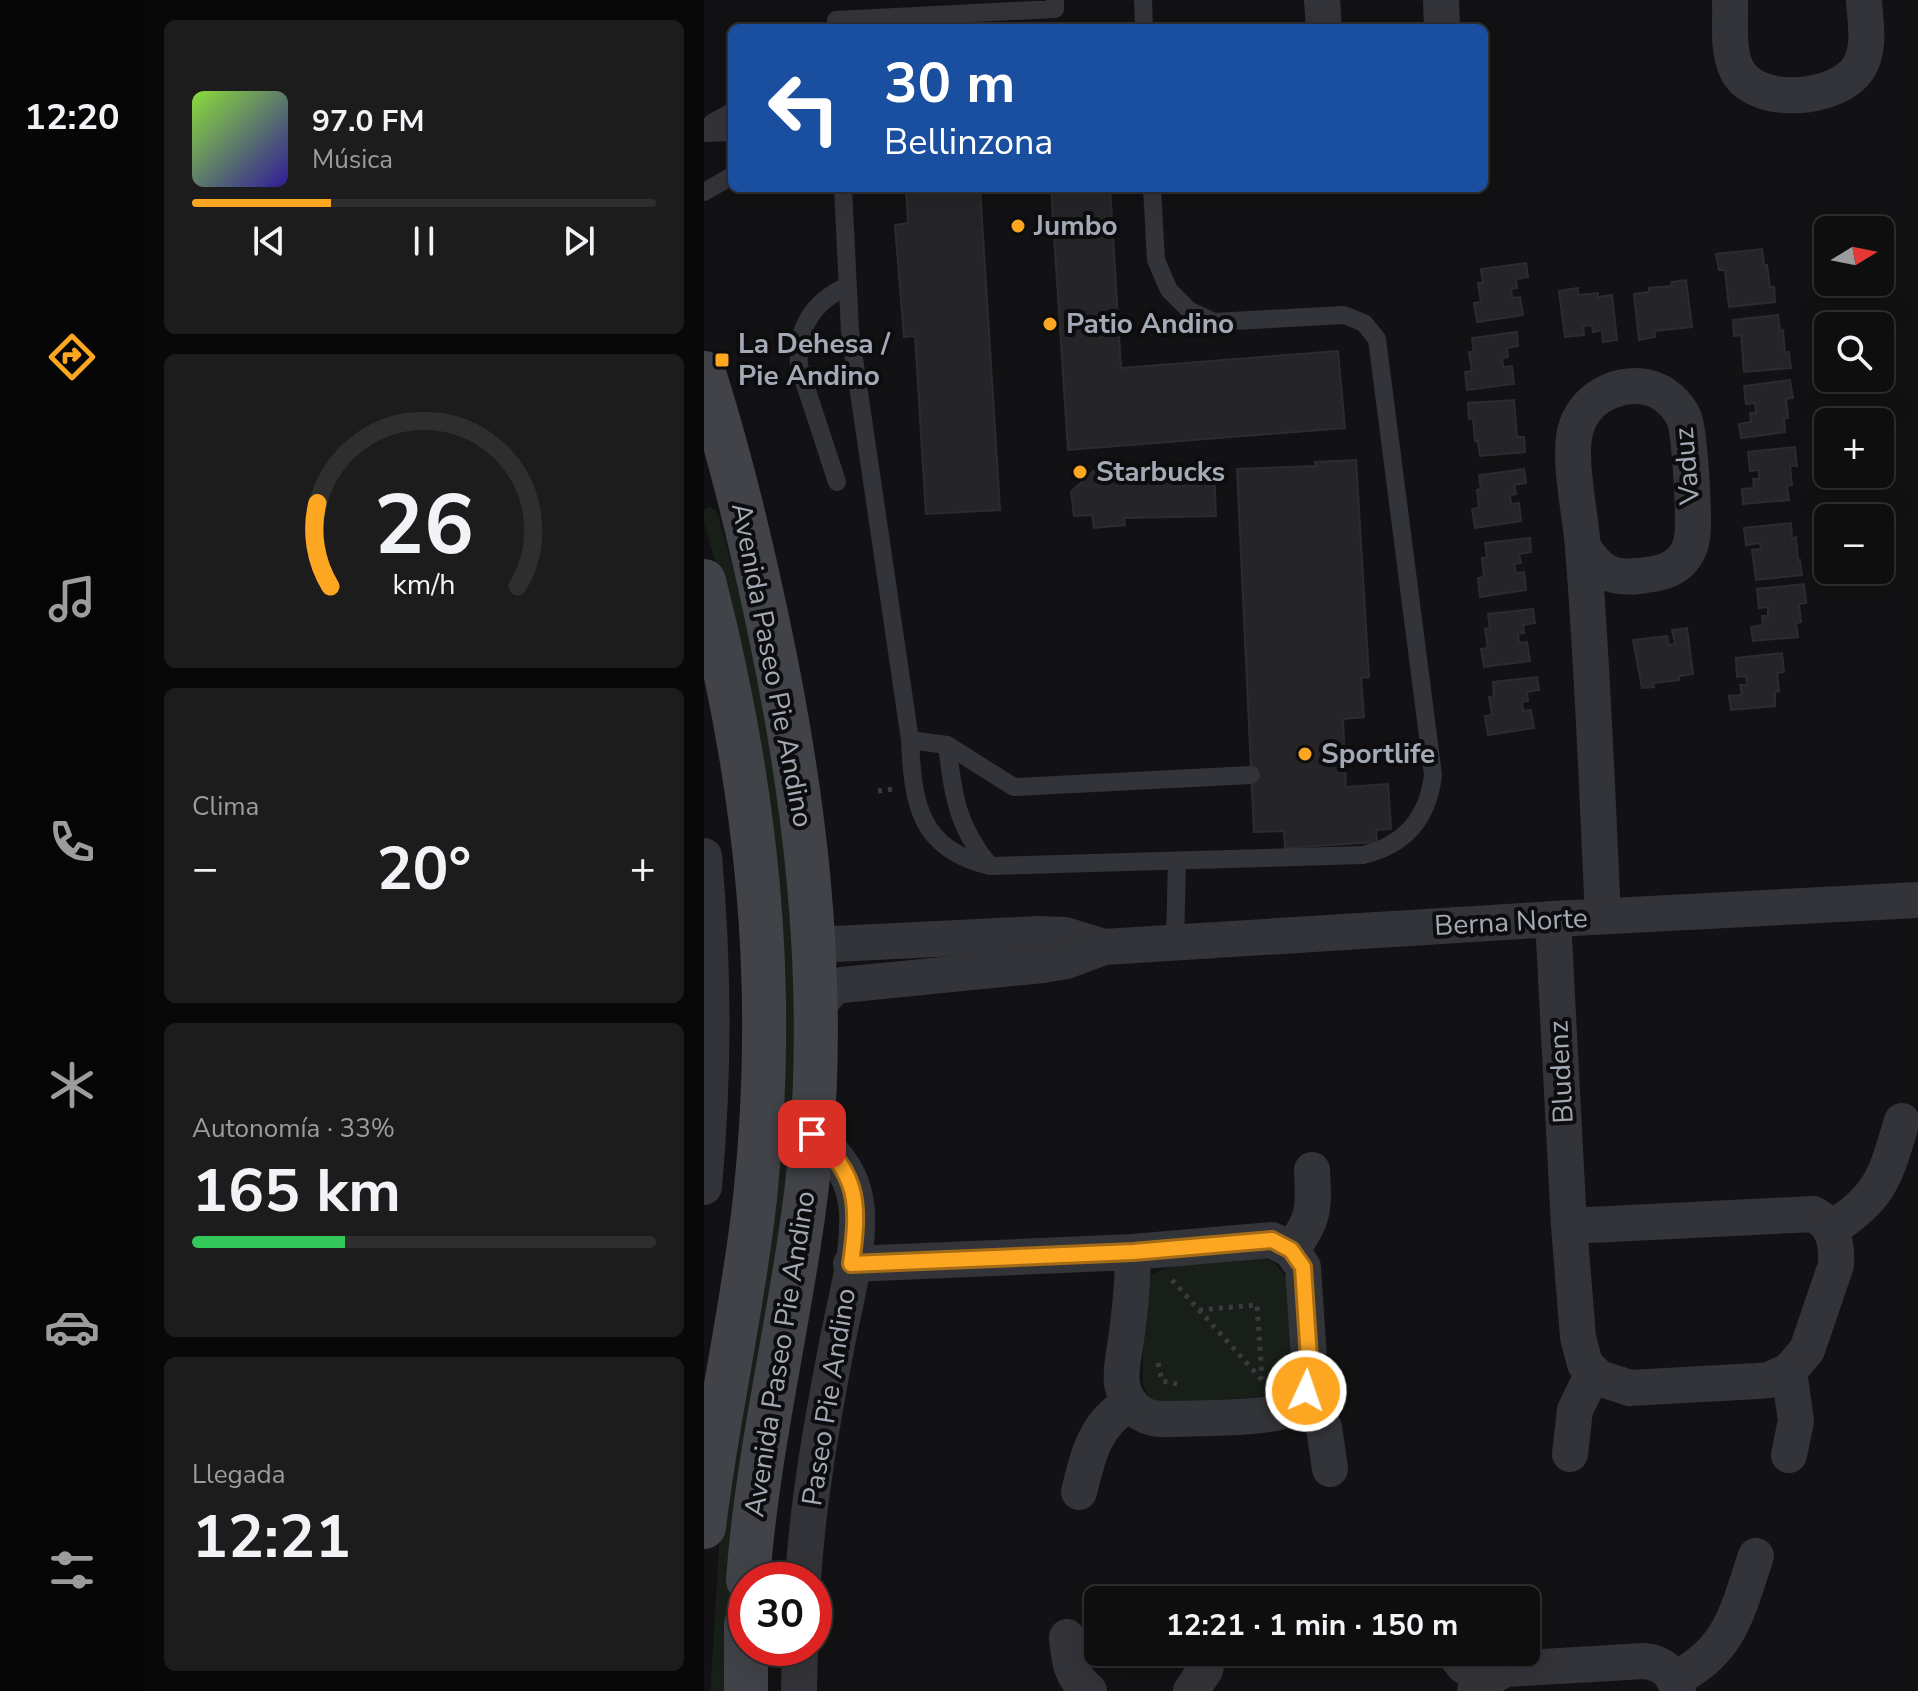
<!DOCTYPE html>
<html lang="es">
<head>
<meta charset="utf-8">
<style>
  :root { --surface:#0e0e0f; --page:#1c1c1d; --text:#f1f3f6; --muted:#9b9c9e; --line:#2e2e2f; --accent:#fca622 }
  body { margin:0; font-family:"Nunito Sans",sans-serif; background:var(--page); color:var(--text); height:100vh; display:flex; flex-direction:column; font-size:30px; white-space:nowrap }
  * { box-sizing:border-box; margin:0 }
  p { font-size:26px; color:var(--muted) }
  .icon { flex:none; width:44px; height:44px; fill:none; stroke:currentColor; stroke-width:2; stroke-linecap:round; stroke-linejoin:round }
  .map { position:relative; flex:1; overflow:hidden }
  .details { display:flex; flex-direction:column; gap:20px; padding:20px; background:#080808; width:560px }
  .details>* { flex:none }
  .top-card { position:absolute; left:24px; top:24px; width:760px; height:168px; border-radius:12px; box-shadow:0 8px 32px #0002,0 0 0 2px var(--line); background:#1a4fa0; color:#fff; overflow:hidden }
  .needle { width:52px; rotate:80deg }
  .controls { position:absolute; left:1110px; top:216px; display:grid; gap:16px }
  .controls a { display:grid; place-items:center; width:80px; height:80px; border-radius:12px; background:var(--surface); box-shadow:0 8px 32px #0002,0 0 0 2px var(--line); font-size:40px }
  .speed { position:absolute; left:24px; top:1562px; display:flex; gap:16px; font-size:40px; font-weight:700; text-align:center }
  .speed>* { display:grid; place-content:center; width:104px; height:104px; border-radius:50%; background:var(--surface); box-shadow:0 8px 32px #0002,0 0 0 2px var(--line); line-height:1 }
  .speed .limit { border:12px solid #d22; background:#fff; color:#111 }
  .pin { position:absolute; display:grid; place-items:center; width:68px; height:68px; color:#fff; margin:-34px; border-radius:16px; box-shadow:0 4px 12px #0006 }
  .me { position:absolute; width:88px; margin:-44px; rotate:3deg; stroke-linejoin:round; filter:drop-shadow(0 0 6px #0008) }
  .turn { display:flex; align-items:center; gap:28px; height:168px; padding:0 24px; font-size:36px }
  .turn .icon { width:104px; height:104px; stroke-width:2.5 }
  .turn b { display:block; font-size:56px; line-height:68px }
  .big { font-size:60px; font-weight:700; line-height:1.1 }
  .details .widget { flex:1; display:flex; flex-direction:column; justify-content:center; gap:12px; min-width:0; padding:0 28px; border-radius:12px; background:var(--page) }
  .details .dial { align-items:center; gap:0 }
  .dial svg { height:208px; overflow:visible; fill:none; stroke:var(--line); stroke-width:7; stroke-linecap:round; text-anchor:middle }
  .dial text { fill:var(--text); stroke:none }
  .song { display:flex; align-items:center; gap:24px }
  .cover { width:96px; height:96px; border-radius:12px; background:linear-gradient(135deg,hsl(90 70% 55%),hsl(250 70% 35%)) }
  .played { height:8px; border-radius:4px; background:linear-gradient(90deg,var(--accent) 30%,var(--line) 30%) }
  .keys { display:flex; justify-content:space-around; direction:ltr }
  .heat { display:flex; justify-content:space-between; align-items:center; font-size:44px; direction:ltr }
  .charge { height:12px; border-radius:6px; background:linear-gradient(90deg,#34c759 33%,var(--line) 0) }
  .trip { position:absolute; left:380px; top:1586px; width:456px; height:80px; border-radius:12px; background:var(--surface); box-shadow:0 8px 32px #0002,0 0 0 2px var(--line); font-weight:700; line-height:80px; text-align:center }
  main { display:flex; flex:1; min-height:0 }
  .dock { display:flex; flex-direction:column; width:144px; justify-content:space-around; align-items:center; background:#060606; color:var(--muted) }
  .dock .icon { width:56px; height:56px }
  .dock .selected { color:var(--accent) }
  .dock b { font-size:36px; color:var(--text) }
  .map>svg:first-child { display:block }
</style>
</head>
<body>
<main>
<nav class="dock">
<b>12:20</b>
<svg class="icon selected" aria-label="directions" viewBox="0 0 24 24"><path d="M12 3l9 9-9 9-9-9zM9 14v-3h6M13 9l2 2-2 2"/></svg>
<svg class="icon" aria-label="music" viewBox="0 0 24 24"><path d="M9 18V5l10-2v13"/><circle cx="6" cy="18" r="3"/><circle cx="16" cy="16" r="3"/></svg>
<svg class="icon" aria-label="phone" viewBox="0 0 24 24"><path d="M5 4h4l2 5-3 2q2 4 5 5l2-3 5 2v4C11 20 4 13 5 4z"/></svg>
<svg class="icon" aria-label="climate" viewBox="0 0 24 24"><path d="M12 3v18M4 7l16 10M4 17L20 7"/></svg>
<svg class="icon" aria-label="car" viewBox="0 0 24 24"><path d="M5 17H2v-5l4-1 3-4h7l3 4 3 1v5h-3M9 17h6M6 11h13"/><circle cx="7" cy="17" r="2"/><circle cx="17" cy="17" r="2"/></svg>
<svg class="icon" aria-label="filters" viewBox="0 0 24 24"><path d="M4 7h16M4 17h16"/><circle cx="9" cy="7" r="2"/><circle cx="15" cy="17" r="2"/></svg>
</nav>
<section class="details">
<div class="widget">
<div class="song"><i class="cover"></i><div><b>97.0 FM</b><p>Música</p></div></div>
<div class="played"></div>
<div class="keys"><svg class="icon" aria-label="previous" viewBox="0 0 24 24"><path d="M18 5L8 12l10 7zM5 5v14"/></svg><svg class="icon" aria-label="pause" viewBox="0 0 24 24"><path d="M8 5v14M16 5v14"/></svg><svg class="icon" aria-label="next" viewBox="0 0 24 24"><path d="M6 5l10 7-10 7zM19 5v14"/></svg></div>
</div>
<div class="widget dial"><svg viewBox="0 0 100 80">
<path d="M14 69A42 42 0 1 1 86 69"/>
<path d="M14 69A42 42 0 0 1 9 37" stroke="#fca622"/>
<text x="50" y="56" font-size="32" font-weight="700">26</text>
<text x="50" y="72" font-size="11">km/h</text>
</svg></div>
<div class="widget"><p>Clima</p>
<div class="heat"><a>−</a><b class="big">20°</b><a>+</a></div>
</div>
<div class="widget"><p>Autonomía · 33%</p><b class="big">165 km</b><div class="charge"></div></div>
<div class="widget"><p>Llegada</p><b class="big">12:21</b></div>
</section>
<div class="map">
<svg width="1214" height="1691" viewBox="0 0 1214 1691">
  <rect width="100%" height="100%" fill="#121214"/>
  <g fill="#181f19">
    <path d="M5 507 11 510 15 518 33 582 72 766 92 984 91 1124 29 1549 24 1691H7V1679L18 1498 55 1292 24 606 0 523V510Z"/>
    <path d="M557 1258 569 1261 584 1280 590 1369 584 1389 569 1396 455 1404 443 1395 439 1383C439 1366 439 1293 443 1282 455 1256 531 1260 557 1258Z"/>
  </g>
  <g fill="#252528" stroke="#2c2c30" stroke-width="2">
    <path d="M202 188H276L296 510 222 514 211 336 200 337 191 225 204 223Z"/>
    <path d="M347 188H406L417 368 634 351 641 428 364 450Z"/>
    <path d="M1058 249 1060 265H1063L1066 287H1070L1071 302 1025 307 1021 270H1015L1012 254Z"/>
    <path d="M822 263 824 277 812 279 813 288 807 289 808 298 816 297 819 315 773 322 770 303 777 302 774 283H779L777 269Z"/>
    <path d="M982 280 988 327 950 331 951 337 935 340 930 294 945 292V288L968 286 967 282Z"/>
    <path d="M874 288V295L894 293V297L908 295 913 340 899 342 898 330 889 332 888 325 879 326 880 335 861 337 855 291Z"/>
    <path d="M1074 315 1076 331 1079 330 1081 353 1085 352 1087 368 1040 372 1037 335 1030 336 1029 320Z"/>
    <path d="M813 332 814 346 803 348 804 357 798 358 799 367 808 366 810 384 763 390 761 372 768 371 765 352H770L768 338Z"/>
    <path d="M1086 380 1089 398 1082 399 1084 418H1080L1081 432 1037 438 1035 424 1047 422 1046 413H1052L1051 403 1042 404 1040 386Z"/>
    <path d="M810 400 813 437H820L821 452 776 456 774 441H771L769 418 765 419 764 403Z"/>
    <path d="M1091 447 1093 466H1086L1088 485 1083 486 1085 500 1039 504 1038 489 1050 488 1049 479H1055V470L1046 471 1044 452Z"/>
    <path d="M652 460 665 677 657 678 660 717 639 719 642 787 684 784 687 829 672 830 673 842 581 848 580 831 550 832 533 469 612 466 611 462Z"/>
    <path d="M396 465 510 468 512 516 420 518 421 525 390 528 388 515 370 516 367 492Z"/>
    <path d="M820 469 822 483 810 485 812 494 806 495 807 504 815 503 817 521 771 528 768 509 775 508 773 490 777 489 775 475Z"/>
    <path d="M1087 523 1088 539 1092 537 1094 560H1096L1098 575 1052 580 1048 550 1057 549 1056 543 1042 545 1040 528Z"/>
    <path d="M826 538 827 552 815 554 817 563 810 564 812 573 820 572 822 590 776 597 774 578 780 577 778 558 783 557 781 543Z"/>
    <path d="M1100 584 1102 603 1095 604 1097 622 1092 623 1094 637 1049 641 1047 627 1059 625 1058 616H1064V607L1055 608 1053 589Z"/>
    <path d="M829 609 831 623 819 625 820 633 814 634 815 643 823 642 826 661 780 667 777 649 784 648 781 629 786 628 784 614Z"/>
    <path d="M983 628 989 674 975 676V680L949 683 950 687 938 688 929 640 963 636 965 645 971 644 968 630Z"/>
    <path d="M1078 653 1080 672 1073 673 1075 691 1071 692V706L1027 710 1025 696 1038 695 1036 685H1043L1042 676 1033 677 1032 658Z"/>
    <path d="M833 677 835 690 823 692 824 701 818 702 819 711 827 710 830 728 784 735 781 716 788 715 785 697 790 696 789 682Z"/>
  </g>
  <g fill="none" stroke-linecap="round" stroke-linejoin="round">
    <g stroke="#393b40" stroke-width="5" stroke-dasharray="4 6" stroke-linecap="butt">
      <path d="M174 791 189 789"/>
      <path d="M468 1280 558 1380"/>
      <path d="M495 1310 553 1305 558 1379"/>
      <path d="M454 1363 458 1381 473 1384"/>
    </g>
    <g stroke="#333439" stroke-width="18">
      <path d="M439 0 440 28"/>
      <path d="M132 20 351 9V0"/>
      <path d="M0 133 8 123 28 112"/>
      <path d="M0 133 28 132"/>
      <path d="M139 188 146 331 206 740C209 804 215 849 286 866L659 855C701 845 724 818 729 775L673 339 660 323 640 315 510 322 486 311 465 290 452 260 448 188"/>
      <path d="M0 192 28 176"/>
      <path d="M133 482 95 366C92 328 109 302 143 286"/>
      <path d="M206 740 243 745 310 787 547 775"/>
      <path d="M243 745C249 794 253 827 286 866"/>
      <path d="M471 942 473 861"/>
    </g>
    <g stroke="#333439" stroke-width="36">
      <path d="M618 0 620 28"/>
      <path d="M737 0 738 28"/>
      <path d="M1026 0C1027 21 1023 48 1032 68 1049 108 1135 101 1155 67 1167 47 1161 22 1160 0"/>
      <path d="M879 548C896 571 905 579 934 576 950 574 966 573 978 560 983 554 987 546 988 538 991 520 986 434 980 418 975 407 966 398 956 392 924 376 882 394 872 428 863 456 877 516 879 548 889 670 893 793 899 916"/>
      <path d="M0 856C10 971 10 1073 0 1187"/>
      <path d="M849 919 865 1226 874 1337 881 1364 895 1378 926 1388 1054 1381 1065 1380 1085 1371 1103 1350 1132 1265C1133 1243 1130 1224 1109 1214L865 1226"/>
      <path d="M110 945 335 934 361 935 400 947"/>
      <path d="M113 1006 129 988 138 985 339 965 362 961 400 947 849 919 1214 900"/>
      <path d="M1127 1229C1178 1196 1181 1177 1198 1121"/>
      <path d="M587 1250C611 1219 610 1207 608 1170"/>
      <path d="M147 1264 429 1252 568 1240 587 1250 599 1267 606 1374C605 1387 601 1399 589 1407 570 1420 484 1418 457 1419 437 1418 422 1405 418 1384 416 1371 420 1354 422 1340 426 1311 429 1282 429 1252"/>
      <path d="M598 1399 620 1427 626 1469"/>
      <path d="M866 1454 871 1410 889 1373"/>
      <path d="M1085 1455 1092 1421 1085 1371"/>
      <path d="M375 1492C384 1455 391 1423 426 1403"/>
      <path d="M99 1580C104 1500 118 1422 133 1344 141 1300 161 1236 150 1193 144 1168 127 1150 108 1134"/>
      <path d="M363 1637C365 1659 366 1676 385 1691"/>
      <path d="M749 1652 759 1665 780 1680"/>
      <path d="M971 1679C1028 1650 1033 1611 1052 1556"/>
      <path d="M95 1691 96 1648"/>
      <path d="M487 1691 501 1670 505 1652"/>
      <path d="M771 1691 780 1680 802 1669 940 1661C959 1663 969 1672 974 1691"/>
    </g>
    <g stroke="#414349" stroke-width="44">
      <path d="M0 373C26 455 46 538 64 623 100 792 121 962 108 1136 96 1285 55 1430 44 1580"/>
      <path d="M0 581C53 789 74 984 51 1198 39 1309 13 1417 0 1527"/>
      <path d="M42 1691V1625"/>
    </g>
  </g>
  <g fill="none" stroke-linecap="round" stroke-linejoin="round">
    <g stroke="#a46c16" stroke-width="20">
      <path id="route" d="M108 1134C156 1174 155 1206 147 1264L429 1252 568 1240 587 1250 599 1267 606 1374 602 1391"/>
    </g>
    <use href="#route" stroke="#fca622" stroke-width="14"/>
  </g>
  <g fill="#fca622" stroke="#0d0d0f" stroke-width="3">
    <circle cx="314" cy="226" r="8"/>
    <circle cx="346" cy="324" r="8"/>
    <rect x="10" y="352" width="16" height="16" rx="4"/>
    <circle cx="376" cy="472" r="8"/>
    <circle cx="601" cy="754" r="8"/>
  </g>
  <g text-anchor="middle" dominant-baseline="central" stroke-width="8" stroke-linejoin="round" paint-order="stroke">
    <g font-size="28" font-weight="bold" fill="#a3a9b5" stroke="#0d0d0f" text-anchor="start">
      <text x="330" y="226">Jumbo</text>
      <text x="362" y="324">Patio Andino</text>
      <text x="34" y="344">La Dehesa /<tspan x="34" dy="32">Pie Andino</tspan></text>
      <text x="392" y="472">Starbucks</text>
      <text x="617" y="754">Sportlife</text>
    </g>
    <g font-size="28" fill="#a3a9b5" stroke="#0d0d0f">
      <text transform="translate(983 466) rotate(-95)">Vaduz</text>
      <text transform="translate(68 665) rotate(79)">Avenida Paseo Pie Andino</text>
      <text transform="translate(807 922) rotate(-3)">Berna Norte</text>
      <text transform="translate(857 1072) rotate(-93)">Bludenz</text>
      <text transform="translate(76 1354) rotate(-81)">Avenida Paseo Pie Andino</text>
      <text transform="translate(125 1397) rotate(-81)">Paseo Pie Andino</text>
    </g>
  </g>
</svg>
<div class="controls">
<a><svg class="needle" viewBox="-14 -14 28 28"><path d="M0-13l5 13h-10z" fill="#e53935"/><path d="M0 13l5-13h-10z" fill="#9b9c9e"/></svg></a>
<a><svg class="icon" aria-label="search" viewBox="0 0 24 24"><circle cx="10" cy="10" r="6"/><path d="M15 15l6 6"/></svg></a>
<a>+</a>
<a>−</a>
</div>
<div class="speed"><div class="limit">30</div></div>
<div class="pin" style="left:108px;top:1134px;background:#d93025"><svg class="icon" aria-label="arrive" viewBox="0 0 24 24"><path d="M6 21V4h12l-3 4 3 4H6"/></svg></div>
<svg class="me" style="left:602px;top:1391px" viewBox="-20 -20 40 40"><circle r="17" fill="#fca622" stroke="#fff" stroke-width="3"/><path d="M0-11L8 9 0 5-8 9z" fill="#fff"/></svg>
<div class="trip">12:21 · 1 min · 150 m</div>
<div class="top-card">
<div class="turn"><svg class="icon" aria-label="left" viewBox="0 0 24 24"><path d="M17 20v-9H6M10 6l-5 5 5 5"/></svg><div><b>30 m</b>Bellinzona</div></div>
</div>
</div>
</main>
</body>
</html>
